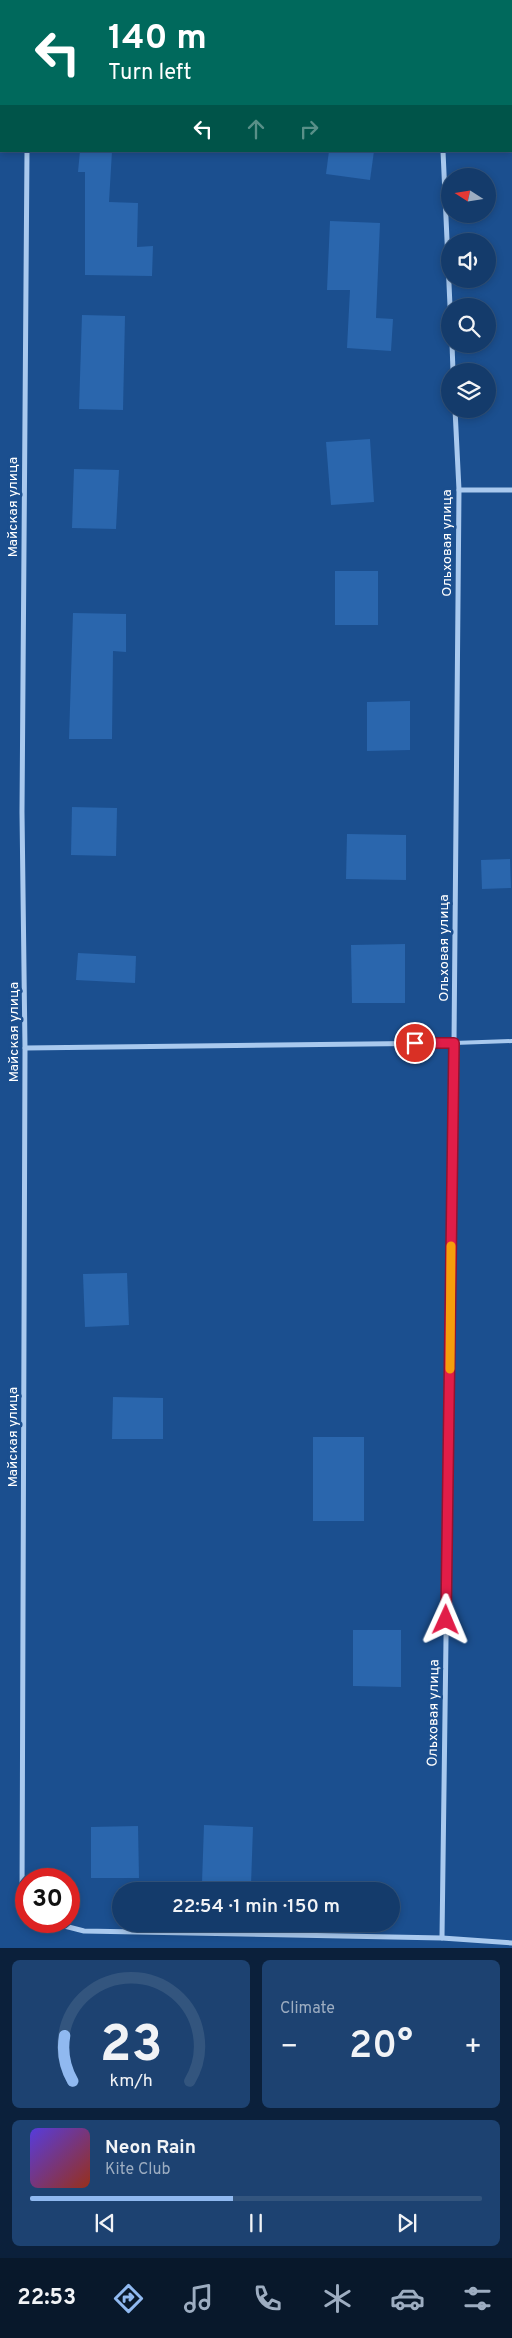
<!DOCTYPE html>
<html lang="en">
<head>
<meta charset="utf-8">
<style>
  :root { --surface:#143b6b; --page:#1d4271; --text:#f1f3f6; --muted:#9dadc1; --line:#33557e; --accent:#90b9f0 }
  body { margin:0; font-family:Overpass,sans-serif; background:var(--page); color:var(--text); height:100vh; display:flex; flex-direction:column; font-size:19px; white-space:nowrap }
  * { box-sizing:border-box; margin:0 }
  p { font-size:16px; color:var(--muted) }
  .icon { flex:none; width:28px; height:28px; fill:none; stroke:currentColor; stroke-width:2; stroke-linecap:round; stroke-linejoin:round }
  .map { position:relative; height:1948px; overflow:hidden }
  .panel { display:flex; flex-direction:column; gap:12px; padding:12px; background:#0b203b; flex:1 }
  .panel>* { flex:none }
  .hud { position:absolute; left:0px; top:0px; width:512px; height:152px; box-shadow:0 2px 8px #0003,0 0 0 1px var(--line); background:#00695c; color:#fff; overflow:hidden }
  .needle { width:32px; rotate:282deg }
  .buttons { position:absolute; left:441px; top:168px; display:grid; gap:10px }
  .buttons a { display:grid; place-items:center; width:55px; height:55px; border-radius:50%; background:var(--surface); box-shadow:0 2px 8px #0003,0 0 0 1px var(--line); font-size:25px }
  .speed { position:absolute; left:15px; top:1868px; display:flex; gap:10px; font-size:25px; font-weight:700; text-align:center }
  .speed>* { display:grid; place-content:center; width:65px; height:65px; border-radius:50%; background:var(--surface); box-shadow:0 2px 8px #0003,0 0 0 1px var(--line); line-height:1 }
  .speed .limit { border:8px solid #d22; background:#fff; color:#111 }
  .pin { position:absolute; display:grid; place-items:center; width:42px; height:42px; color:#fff; margin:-21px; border:2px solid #fff; border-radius:50%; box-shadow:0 1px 5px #0007 }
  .me { position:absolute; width:55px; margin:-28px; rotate:1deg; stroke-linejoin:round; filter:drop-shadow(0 0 4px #0008) }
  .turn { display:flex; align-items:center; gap:18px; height:105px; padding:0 25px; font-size:22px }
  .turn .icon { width:65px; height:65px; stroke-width:2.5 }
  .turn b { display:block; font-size:35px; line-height:42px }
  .lanes { display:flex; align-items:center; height:48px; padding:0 25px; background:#0003; justify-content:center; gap:25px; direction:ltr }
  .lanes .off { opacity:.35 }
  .big { font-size:38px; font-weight:600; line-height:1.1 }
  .panel .tile { flex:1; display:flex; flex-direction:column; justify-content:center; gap:8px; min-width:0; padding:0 18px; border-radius:8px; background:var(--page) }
  .panel .dial { align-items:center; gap:0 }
  .dial svg { height:130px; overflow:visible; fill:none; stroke:var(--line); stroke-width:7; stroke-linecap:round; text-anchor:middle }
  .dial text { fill:var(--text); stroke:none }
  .song { display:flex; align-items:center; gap:15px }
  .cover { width:60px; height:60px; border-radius:8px; background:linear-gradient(135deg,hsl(250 70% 55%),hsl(10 70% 35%)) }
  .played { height:5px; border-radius:2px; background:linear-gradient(90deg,var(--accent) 45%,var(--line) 45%) }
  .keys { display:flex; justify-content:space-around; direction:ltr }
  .heat { display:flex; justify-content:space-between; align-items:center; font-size:28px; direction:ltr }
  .panel .tiles { flex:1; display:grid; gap:12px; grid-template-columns:1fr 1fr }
  .tile:last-child { grid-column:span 2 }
  .trip { position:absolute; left:112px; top:1882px; width:288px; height:50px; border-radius:25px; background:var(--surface); box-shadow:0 2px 8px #0003,0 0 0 1px var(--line); font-weight:600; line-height:50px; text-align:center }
  .dock { display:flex; height:80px; justify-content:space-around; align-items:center; background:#08182b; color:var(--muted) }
  .dock .icon { width:35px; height:35px }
  .dock .current { color:var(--accent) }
  .dock b { font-size:22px; color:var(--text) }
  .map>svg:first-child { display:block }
</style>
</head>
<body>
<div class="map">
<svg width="512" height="1948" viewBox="0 0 512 1948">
  <rect width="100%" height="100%" fill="#1b4f8f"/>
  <path fill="#2461a8" d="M0 0H14L1 1 0 114Z"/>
  <g fill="#2a66ad">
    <path d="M80 151H112L109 202 138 203 137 247 153 246 152 276 85 275V172H78Z"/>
    <path d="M329 151H374L370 180 326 174Z"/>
    <path d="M330 221 380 223 376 318 393 319 391 351 347 348 350 290H327Z"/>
    <path d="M82 315 125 316 123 410 79 409Z"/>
    <path d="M370 439 374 502 331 505 326 442Z"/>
    <path d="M74 469 119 470 116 529 72 528Z"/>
    <rect x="335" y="571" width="43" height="54"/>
    <path d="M73 613 126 614V652L113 651 112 739H69Z"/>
    <path d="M410 701V750L367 751V702Z"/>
    <path d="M72 807 117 808 116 856 71 855Z"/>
    <path d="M347 834 406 835V880L346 879Z"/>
    <path d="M510 859 511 888 482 889 481 860Z"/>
    <path d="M405 944V1003H352L351 945Z"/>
    <path d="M78 953 136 956 135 983 76 980Z"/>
    <path d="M127 1273 129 1325 85 1327 83 1274Z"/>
    <path d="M113 1397 163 1398V1439H112Z"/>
    <rect x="313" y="1437" width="51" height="84"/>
    <path d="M353 1630H401V1687L353 1686Z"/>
    <path d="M204 1825 253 1827 251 1885 202 1883Z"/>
    <path d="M138 1826 139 1878H91V1827Z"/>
  </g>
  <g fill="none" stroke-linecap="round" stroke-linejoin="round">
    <path stroke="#a9c9ee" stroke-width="4" d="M454 1043 512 1041"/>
    <g stroke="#a9c9ee" stroke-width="5">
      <path d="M28 1V0"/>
      <path d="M487 1 488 0"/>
      <path d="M443 151 450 306"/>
      <path d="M452 344 453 371"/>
      <path d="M459 490H512"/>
      <path d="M25 1048 454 1043"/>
      <path d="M26 1912 22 1899 25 1048 22 812 27 151"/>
      <path d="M45 1921 84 1931 442 1938 512 1943"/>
      <path d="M442 1938 454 1043 459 490 455 409"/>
    </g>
  </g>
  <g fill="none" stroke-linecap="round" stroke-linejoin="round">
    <g stroke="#92132f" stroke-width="12">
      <path id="route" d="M415 1043H454L446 1620"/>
    </g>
    <use href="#route" stroke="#e11d48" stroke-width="9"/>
    <path stroke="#f59e0b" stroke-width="9" d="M450 1369 451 1246"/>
  </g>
  <g text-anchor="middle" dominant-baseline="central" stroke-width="5" stroke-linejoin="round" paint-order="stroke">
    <g font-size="14" fill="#fff" stroke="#1b4f8f">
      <text transform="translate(13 507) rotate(-90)">Майская улица</text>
      <text transform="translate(447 543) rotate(-90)">Ольховая улица</text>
      <text transform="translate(444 948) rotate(-90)">Ольховая улица</text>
      <text transform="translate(14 1032) rotate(-90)">Майская улица</text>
      <text transform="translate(13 1437) rotate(-90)">Майская улица</text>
      <text transform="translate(434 1713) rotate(-89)">Ольховая улица</text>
    </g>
  </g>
</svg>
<div class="buttons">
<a><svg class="needle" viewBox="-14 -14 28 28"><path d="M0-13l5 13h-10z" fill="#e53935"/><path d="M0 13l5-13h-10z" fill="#9dadc1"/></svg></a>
<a><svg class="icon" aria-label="sound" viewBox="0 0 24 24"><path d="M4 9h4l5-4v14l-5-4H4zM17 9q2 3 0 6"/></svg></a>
<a><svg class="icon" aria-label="search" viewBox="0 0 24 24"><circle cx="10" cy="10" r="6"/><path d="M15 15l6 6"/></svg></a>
<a><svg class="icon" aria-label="layers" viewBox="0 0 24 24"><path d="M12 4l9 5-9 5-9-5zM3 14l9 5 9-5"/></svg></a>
</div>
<div class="speed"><div class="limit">30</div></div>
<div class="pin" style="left:415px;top:1043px;background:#d93025"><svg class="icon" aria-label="arrive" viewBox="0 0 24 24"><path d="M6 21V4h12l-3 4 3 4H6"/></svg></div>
<svg class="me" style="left:446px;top:1620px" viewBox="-20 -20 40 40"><path d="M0-17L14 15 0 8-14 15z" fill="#e11d48" stroke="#fff" stroke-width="4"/></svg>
<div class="trip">22:54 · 1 min · 150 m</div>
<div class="hud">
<div class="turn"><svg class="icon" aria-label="left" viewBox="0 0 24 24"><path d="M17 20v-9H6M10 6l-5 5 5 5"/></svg><div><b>140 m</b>Turn left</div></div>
<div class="lanes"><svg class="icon" aria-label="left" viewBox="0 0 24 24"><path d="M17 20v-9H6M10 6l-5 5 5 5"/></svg><svg class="icon off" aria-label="ahead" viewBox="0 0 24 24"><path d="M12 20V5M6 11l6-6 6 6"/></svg><svg class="icon off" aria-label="right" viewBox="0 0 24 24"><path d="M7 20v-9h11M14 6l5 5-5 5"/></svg></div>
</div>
</div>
<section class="panel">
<div class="tiles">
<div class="tile dial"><svg viewBox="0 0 100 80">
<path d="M14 69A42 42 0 1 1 86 69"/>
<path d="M14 69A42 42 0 0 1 9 41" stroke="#90b9f0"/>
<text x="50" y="56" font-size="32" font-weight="700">23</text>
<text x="50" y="72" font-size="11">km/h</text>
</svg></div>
<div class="tile"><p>Climate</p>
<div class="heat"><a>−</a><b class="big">20°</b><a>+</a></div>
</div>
<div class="tile">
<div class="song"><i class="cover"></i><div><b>Neon Rain</b><p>Kite Club</p></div></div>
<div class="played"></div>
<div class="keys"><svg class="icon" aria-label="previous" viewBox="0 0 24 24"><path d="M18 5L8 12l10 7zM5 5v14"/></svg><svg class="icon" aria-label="pause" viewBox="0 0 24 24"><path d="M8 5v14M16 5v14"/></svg><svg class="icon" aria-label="next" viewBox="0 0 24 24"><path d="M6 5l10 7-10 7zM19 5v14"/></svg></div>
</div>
</div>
</section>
<nav class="dock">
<b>22:53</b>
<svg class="icon current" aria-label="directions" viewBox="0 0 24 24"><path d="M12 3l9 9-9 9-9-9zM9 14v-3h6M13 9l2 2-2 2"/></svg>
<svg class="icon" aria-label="music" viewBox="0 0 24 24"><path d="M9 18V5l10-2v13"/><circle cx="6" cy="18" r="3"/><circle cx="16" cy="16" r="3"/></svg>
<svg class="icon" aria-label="phone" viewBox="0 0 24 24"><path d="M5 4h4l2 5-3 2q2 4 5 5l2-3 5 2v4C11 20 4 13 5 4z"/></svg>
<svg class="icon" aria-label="climate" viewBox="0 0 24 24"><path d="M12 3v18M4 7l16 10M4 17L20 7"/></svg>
<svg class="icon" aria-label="car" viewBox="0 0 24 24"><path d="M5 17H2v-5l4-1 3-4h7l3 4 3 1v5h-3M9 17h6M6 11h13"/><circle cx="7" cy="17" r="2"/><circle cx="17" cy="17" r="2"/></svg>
<svg class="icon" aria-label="filters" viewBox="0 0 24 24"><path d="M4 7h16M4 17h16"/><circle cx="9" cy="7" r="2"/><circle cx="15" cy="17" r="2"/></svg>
</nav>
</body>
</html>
